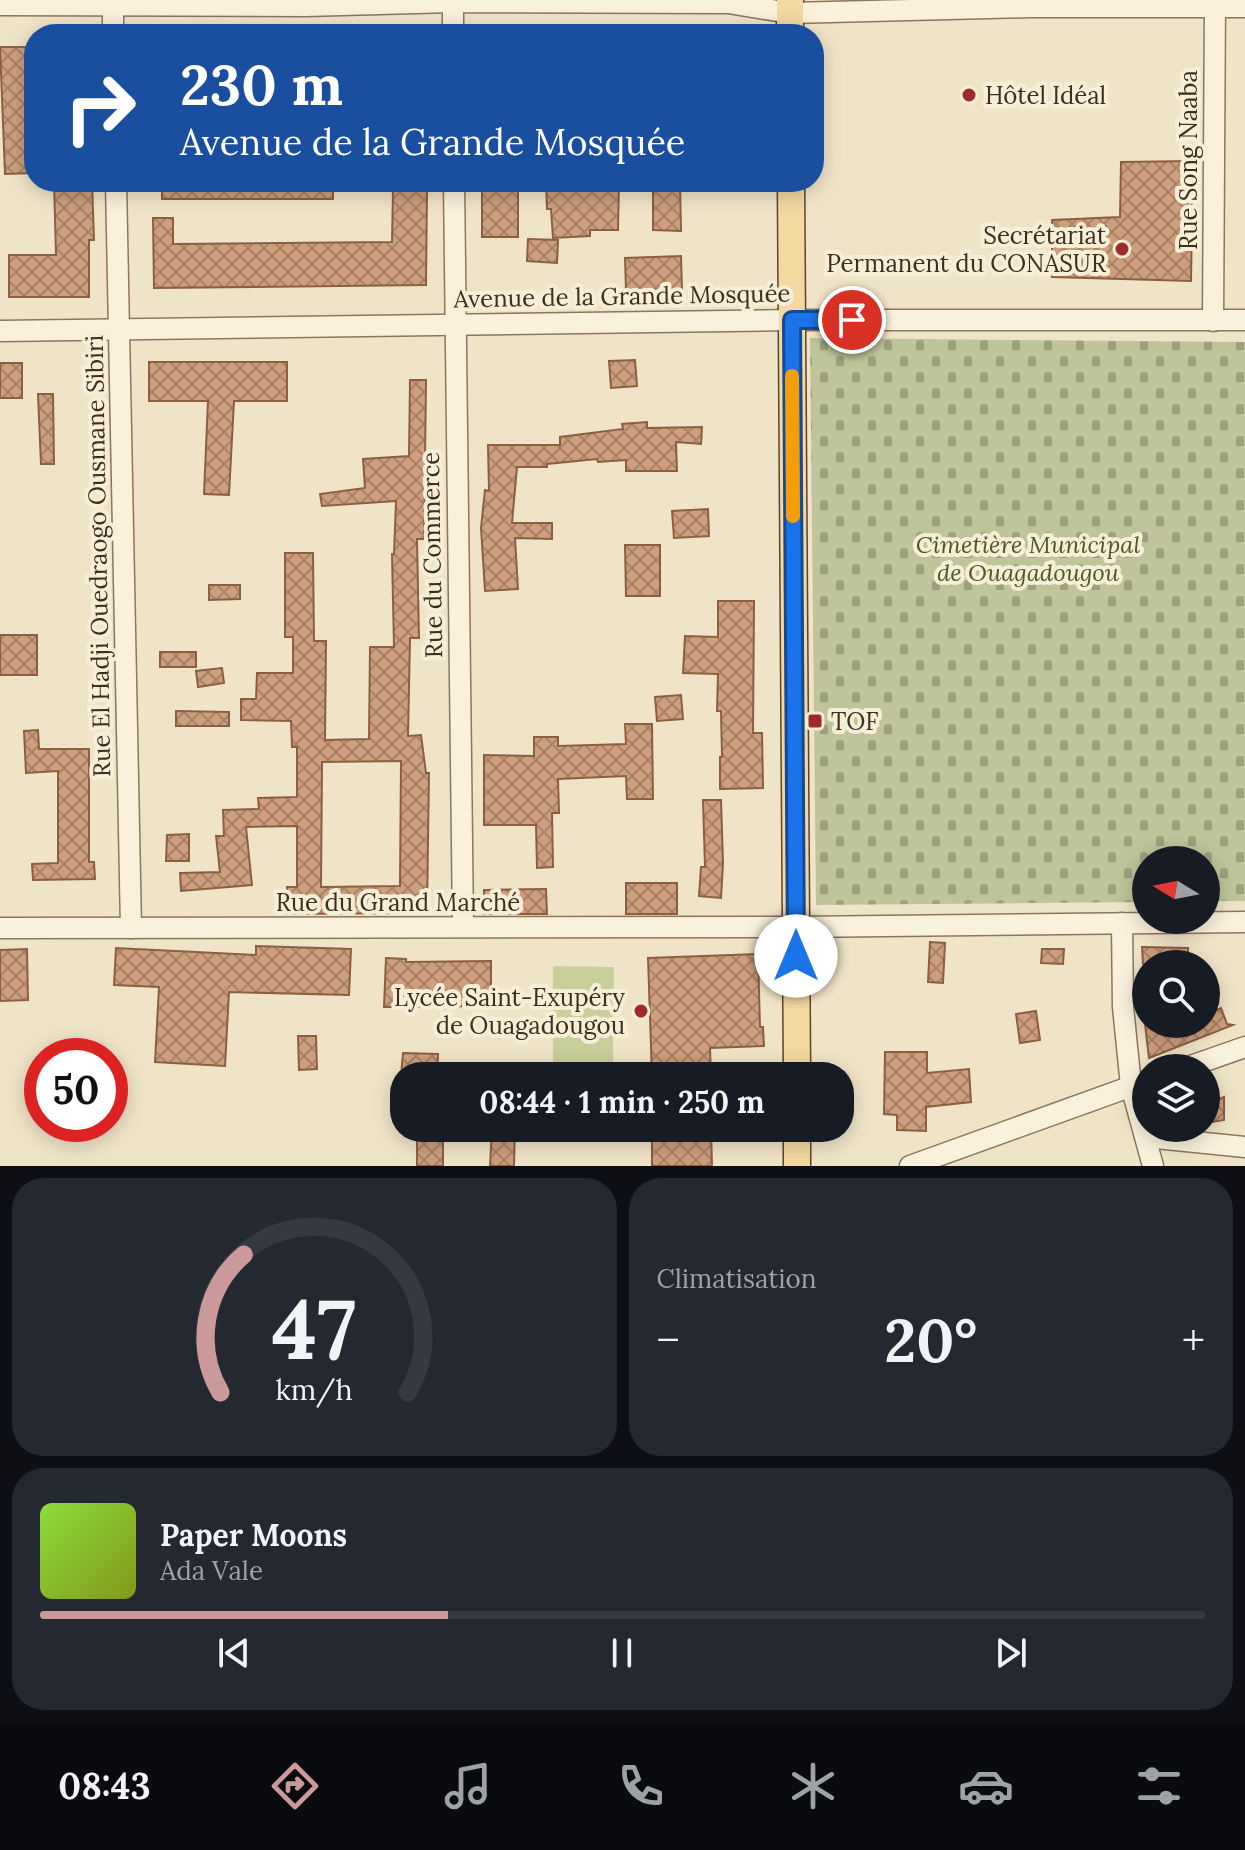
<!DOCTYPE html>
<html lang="fr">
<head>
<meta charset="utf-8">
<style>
  :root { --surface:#171b24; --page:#242831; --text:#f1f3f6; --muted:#9ea1a6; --line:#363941; --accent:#cc999b }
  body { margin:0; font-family:Lora,serif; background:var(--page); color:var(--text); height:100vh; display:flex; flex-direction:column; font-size:30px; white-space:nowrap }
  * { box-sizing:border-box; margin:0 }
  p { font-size:26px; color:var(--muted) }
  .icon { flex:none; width:44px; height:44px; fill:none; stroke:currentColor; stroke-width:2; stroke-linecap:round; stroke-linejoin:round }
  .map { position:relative; height:1166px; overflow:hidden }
  .details { display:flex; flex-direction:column; gap:12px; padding:12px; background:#0d0f14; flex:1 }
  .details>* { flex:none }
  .top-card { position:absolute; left:24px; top:24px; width:800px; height:168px; border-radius:32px; box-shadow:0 4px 20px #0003; background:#1a4fa0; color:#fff; overflow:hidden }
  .needle { width:52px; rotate:280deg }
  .tools { position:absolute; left:1132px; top:846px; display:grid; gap:16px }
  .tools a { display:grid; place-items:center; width:88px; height:88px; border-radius:50%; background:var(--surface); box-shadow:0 4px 20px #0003; font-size:40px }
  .speed { position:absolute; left:24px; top:1038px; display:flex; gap:16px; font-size:40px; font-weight:700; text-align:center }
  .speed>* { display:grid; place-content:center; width:104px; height:104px; border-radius:50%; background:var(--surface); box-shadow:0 4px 20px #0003; line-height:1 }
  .speed .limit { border:12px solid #d22; background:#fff; color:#111 }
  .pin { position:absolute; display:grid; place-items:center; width:68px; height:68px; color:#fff; margin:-34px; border:4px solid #fff; border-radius:50%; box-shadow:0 2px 8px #0007 }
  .me { position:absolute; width:88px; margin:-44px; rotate:0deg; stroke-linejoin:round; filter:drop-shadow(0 0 6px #0008) }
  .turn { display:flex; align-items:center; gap:28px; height:168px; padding:0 24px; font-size:36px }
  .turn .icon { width:104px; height:104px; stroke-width:2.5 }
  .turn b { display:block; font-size:56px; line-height:68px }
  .big { font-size:60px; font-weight:700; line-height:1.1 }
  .details .card { flex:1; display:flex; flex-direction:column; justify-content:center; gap:12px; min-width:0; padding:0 28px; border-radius:32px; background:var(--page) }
  .details .dial { align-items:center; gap:0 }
  .dial svg { height:208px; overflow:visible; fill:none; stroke:var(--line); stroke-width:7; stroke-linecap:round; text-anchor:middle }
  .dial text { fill:var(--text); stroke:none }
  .song { display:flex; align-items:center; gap:24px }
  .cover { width:96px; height:96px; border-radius:12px; background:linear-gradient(135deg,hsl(90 70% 55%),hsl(70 70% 35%)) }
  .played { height:8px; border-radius:4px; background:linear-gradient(90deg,var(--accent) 35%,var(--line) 35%) }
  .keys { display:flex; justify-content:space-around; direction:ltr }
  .heat { display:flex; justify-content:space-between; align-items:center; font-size:44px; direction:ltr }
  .details .tiles { flex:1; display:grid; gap:12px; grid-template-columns:1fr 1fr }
  .card:last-child { grid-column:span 2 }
  .trip { position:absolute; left:390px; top:1062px; width:464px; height:80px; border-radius:32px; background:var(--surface); box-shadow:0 4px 20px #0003; font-weight:700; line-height:80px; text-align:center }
  .menu { display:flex; height:128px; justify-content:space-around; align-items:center; background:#090b0e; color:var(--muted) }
  .menu .icon { width:56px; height:56px }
  .menu .selected { color:var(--accent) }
  .menu b { font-size:36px; color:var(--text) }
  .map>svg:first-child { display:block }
</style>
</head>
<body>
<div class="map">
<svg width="1245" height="1166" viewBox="0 0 1245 1166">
  <defs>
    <pattern id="cemetery-stones" width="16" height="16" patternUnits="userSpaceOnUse" patternTransform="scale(2)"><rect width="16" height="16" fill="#bfc49a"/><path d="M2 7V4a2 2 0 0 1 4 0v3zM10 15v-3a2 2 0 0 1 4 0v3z" fill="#9ca07d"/></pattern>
    <pattern id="building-cross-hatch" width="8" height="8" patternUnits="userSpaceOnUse" patternTransform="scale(2)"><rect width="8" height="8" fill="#cf9f7d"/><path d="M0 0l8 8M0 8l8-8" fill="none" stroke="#a98266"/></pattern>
  </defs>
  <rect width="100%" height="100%" fill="#f0e4c8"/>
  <path fill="#c9cf9b" d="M553 966 614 967 613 1064 553 1063Z"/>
  <path fill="url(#cemetery-stones)" d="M810 338 1245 342V901H1206V860H1146V902L816 905Z"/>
  <g fill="url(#building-cross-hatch)" stroke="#8d5f41" stroke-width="2" fill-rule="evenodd">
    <path d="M0 47H34V85H31L34 173 5 174Z"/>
    <path d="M1193 161 1191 281 1052 277V220L1120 217 1121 162Z"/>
    <path d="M54 182H92L94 240H89V297H9V255H56Z"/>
    <rect x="162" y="182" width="171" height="17"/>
    <rect x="482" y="182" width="36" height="55"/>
    <path d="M546 182H619L618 230H590V236L553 238 551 209H547Z"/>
    <path d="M653 182H680L681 231 653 230Z"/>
    <path d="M393 190H427L426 285 154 288 153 218H173V244L392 242Z"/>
    <path d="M528 239 558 240 557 263 527 261Z"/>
    <path d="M681 256 682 290 626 291 625 258Z"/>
    <path d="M635 360 637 386 611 388 609 361Z"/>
    <path d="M149 362H287V401H234L229 495 204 494 208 401H149Z"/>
    <rect x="0" y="363" width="22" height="35"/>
    <path d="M410 380H426L424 539H417L419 638H410L408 736 421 735 426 773H429L427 913 287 914V887H297V826L246 827 252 885 181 891 180 873 220 872 216 836H224L223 810 259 809 258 798 297 797V747H292L291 721 241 720V699H256L257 673H293V637H285V553H313L314 641H326L325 740 369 739 370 647H394L392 554H394L396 501 322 506 320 494 365 488 363 459 409 456ZM401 761 400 886 321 887 322 762Z"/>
    <path d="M38 394H53L54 464H41Z"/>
    <path d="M647 422V428L702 427 701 444 676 442 677 471H626V460L598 462 597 459 547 464V467H517L512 523H552V539L515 538 518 589 485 591 481 528 485 490 489 491 488 445H560V437L623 429 622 424Z"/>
    <path d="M708 509 709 536 674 538 672 511Z"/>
    <path d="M625 545H660V596H626Z"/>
    <path d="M209 585H240V599L209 600Z"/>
    <path d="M718 601H754L753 733H762L763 788 720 789V757H722L721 711H717L718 674 683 673 685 636 718 637Z"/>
    <rect x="0" y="635" width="37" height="40"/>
    <rect x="160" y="652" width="36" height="15"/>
    <path d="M222 668 224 683 198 687 196 671Z"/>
    <path d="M681 695 683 719 657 721 655 697Z"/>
    <path d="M176 711 229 712V726H176Z"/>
    <path d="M625 724H652L653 799H627L626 776 558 779 559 813H552L553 867 537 868 536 825H484V755L534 756V737H558V746L626 744Z"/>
    <path d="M38 730 39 749H89V862H94L95 879 33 880 32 864 58 863V771L26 773 24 731Z"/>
    <path d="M703 800H721L723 863 721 898 699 896 701 867H705Z"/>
    <path d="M189 834V861H166L167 835Z"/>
    <rect x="626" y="883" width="51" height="31"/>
    <path d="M546 889 547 914H484V890Z"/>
    <path d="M930 942 945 943 943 983 928 982Z"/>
    <path d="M256 946 351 949 349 995 229 992 225 1066 155 1062 159 987 114 985 116 948 256 955Z"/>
    <path d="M1142 947 1188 948V964H1143Z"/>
    <path d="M27 949 28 1000 0 1001V950Z"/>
    <path d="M1042 949H1064L1063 964 1041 963Z"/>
    <path d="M758 954 760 1027H763L764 1046 710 1048 711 1076H652L648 958Z"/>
    <path d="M386 958 406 959V962L491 961V1006L384 1007Z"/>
    <path d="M1221 1008 1227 1024 1233 1025 1149 1058 1145 1024H1206V1014Z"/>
    <path d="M1036 1011 1040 1040 1020 1043 1016 1014Z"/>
    <path d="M298 1036H316L317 1069 299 1070Z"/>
    <path d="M885 1052H927V1073L969 1069 971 1102 926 1107V1131L897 1130V1115L884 1114Z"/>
    <path d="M403 1053 438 1054 437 1076H401Z"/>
    <path d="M1224 1097V1120L1206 1123V1104Z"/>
    <rect x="417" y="1128" width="26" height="38"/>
    <path d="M492 1128H515L514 1166H490Z"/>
    <path d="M652 1128H711L712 1166H652Z"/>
  </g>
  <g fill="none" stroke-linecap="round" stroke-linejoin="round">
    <g stroke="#8d765c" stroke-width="23">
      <g id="minor">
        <path d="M113 0V34"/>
        <path d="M453 0V34"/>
        <path d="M0 5 305 6 453 2 728 3 790 13 1031 7H1245"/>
        <path d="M116 182 131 928"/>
        <path d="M454 182 463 926"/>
        <path d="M1213 321 1215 0"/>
        <path d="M0 331 792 320H1245"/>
        <path d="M1122 923 1123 1007 1131 1086 1153 1166"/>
        <path d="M0 928 796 927 1245 922"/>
        <path d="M1185 1068 1245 1047"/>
        <path d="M1146 1137 1245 1147"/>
        <path d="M910 1166 1146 1081"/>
      </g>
    </g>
    <g stroke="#5b4430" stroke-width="29">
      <g id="major">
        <path d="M790 0V34"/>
        <path d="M791 182 797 1076"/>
        <path d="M797 1128V1166"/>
      </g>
    </g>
    <use href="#minor" stroke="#faf1dc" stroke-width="20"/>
    <use href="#major" stroke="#f3d9a0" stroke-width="26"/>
  </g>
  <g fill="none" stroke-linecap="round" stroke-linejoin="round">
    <g stroke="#114b97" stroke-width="20">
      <path id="route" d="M796 956 792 320H852"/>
    </g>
    <use href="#route" stroke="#1a73e8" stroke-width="14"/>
    <path stroke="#f59e0b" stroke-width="14" d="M792 376 793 516"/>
  </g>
  <g fill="#9e2a2b" stroke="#f7eed8" stroke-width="3">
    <circle cx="969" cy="95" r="8"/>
    <circle cx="1122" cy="249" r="8"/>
    <rect x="807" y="713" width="16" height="16" rx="4"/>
    <circle cx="641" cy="1011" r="8"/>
  </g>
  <g text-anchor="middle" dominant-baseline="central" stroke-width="8" stroke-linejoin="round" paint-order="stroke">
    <g font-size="24" fill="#3d2e20" stroke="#f7eed8" text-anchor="start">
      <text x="985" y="95">Hôtel Idéal</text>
      <text x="1106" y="235" text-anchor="end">Secrétariat<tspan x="1106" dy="28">Permanent du CONASUR</tspan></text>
      <text x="831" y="721">TOF</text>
      <text x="625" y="997" text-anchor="end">Lycée Saint-Exupéry<tspan x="625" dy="28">de Ouagadougou</tspan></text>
    </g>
    <g font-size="24" fill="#3d2e20" stroke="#f7eed8">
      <text transform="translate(1188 160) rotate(-90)">Rue Song Naaba</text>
      <text transform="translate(622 296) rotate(-1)">Avenue de la Grande Mosquée</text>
      <text transform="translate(432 555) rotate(-91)">Rue du Commerce</text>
      <text transform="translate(98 556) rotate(-91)">Rue El Hadji Ouedraogo Ousmane Sibiri</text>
      <text x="398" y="902">Rue du Grand Marché</text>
    </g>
    <g font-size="24" font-style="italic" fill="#4d5a26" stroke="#f7eed8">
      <text x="1028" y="544">Cimetière Municipal<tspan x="1028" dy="28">de Ouagadougou</tspan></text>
    </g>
  </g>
</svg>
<div class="tools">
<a><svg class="needle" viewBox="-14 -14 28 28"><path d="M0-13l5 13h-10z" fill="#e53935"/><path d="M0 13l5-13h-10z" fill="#9ea1a6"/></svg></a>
<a><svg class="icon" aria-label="search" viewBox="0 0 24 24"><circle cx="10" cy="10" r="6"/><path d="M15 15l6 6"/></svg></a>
<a><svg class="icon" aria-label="layers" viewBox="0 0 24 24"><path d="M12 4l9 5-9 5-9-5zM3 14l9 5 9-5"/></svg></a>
</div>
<div class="speed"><div class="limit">50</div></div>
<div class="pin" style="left:852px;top:320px;background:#d93025"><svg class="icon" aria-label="arrive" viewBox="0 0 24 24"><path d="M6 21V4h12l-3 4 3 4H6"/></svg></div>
<svg class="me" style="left:796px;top:956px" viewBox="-20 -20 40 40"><circle r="19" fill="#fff"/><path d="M0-13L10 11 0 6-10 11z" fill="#1a73e8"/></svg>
<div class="trip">08:44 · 1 min · 250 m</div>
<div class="top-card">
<div class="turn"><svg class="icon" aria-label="right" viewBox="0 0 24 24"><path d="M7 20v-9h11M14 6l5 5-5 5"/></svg><div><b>230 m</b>Avenue de la Grande Mosquée</div></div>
</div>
</div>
<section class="details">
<div class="tiles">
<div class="card dial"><svg viewBox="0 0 100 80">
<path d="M14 69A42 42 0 1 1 86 69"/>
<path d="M14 69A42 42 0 0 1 23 16" stroke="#cc999b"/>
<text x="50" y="56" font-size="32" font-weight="700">47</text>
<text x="50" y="72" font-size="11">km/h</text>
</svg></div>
<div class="card"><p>Climatisation</p>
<div class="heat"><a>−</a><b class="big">20°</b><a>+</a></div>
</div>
<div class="card">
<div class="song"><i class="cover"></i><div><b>Paper Moons</b><p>Ada Vale</p></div></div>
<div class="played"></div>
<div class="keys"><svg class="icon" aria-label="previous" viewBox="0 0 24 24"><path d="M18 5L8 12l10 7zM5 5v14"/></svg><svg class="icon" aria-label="pause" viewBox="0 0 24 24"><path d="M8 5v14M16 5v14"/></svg><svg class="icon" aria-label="next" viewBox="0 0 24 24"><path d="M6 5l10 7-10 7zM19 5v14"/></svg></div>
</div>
</div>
</section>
<nav class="menu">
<b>08:43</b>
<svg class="icon selected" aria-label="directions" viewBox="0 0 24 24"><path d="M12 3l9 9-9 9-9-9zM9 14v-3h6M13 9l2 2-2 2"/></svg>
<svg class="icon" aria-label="music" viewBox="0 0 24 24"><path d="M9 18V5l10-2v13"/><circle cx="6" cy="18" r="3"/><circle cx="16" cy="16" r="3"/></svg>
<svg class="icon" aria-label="phone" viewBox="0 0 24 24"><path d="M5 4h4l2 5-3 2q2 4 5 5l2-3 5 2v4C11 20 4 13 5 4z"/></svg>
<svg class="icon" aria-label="climate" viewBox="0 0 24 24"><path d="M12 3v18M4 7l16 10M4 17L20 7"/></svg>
<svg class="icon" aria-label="car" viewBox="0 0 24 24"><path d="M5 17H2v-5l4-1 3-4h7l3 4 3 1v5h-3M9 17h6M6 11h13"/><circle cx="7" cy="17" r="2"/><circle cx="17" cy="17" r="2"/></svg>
<svg class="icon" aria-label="filters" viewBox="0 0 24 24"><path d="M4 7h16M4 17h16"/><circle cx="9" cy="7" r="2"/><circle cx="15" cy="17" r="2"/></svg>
</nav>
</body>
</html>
